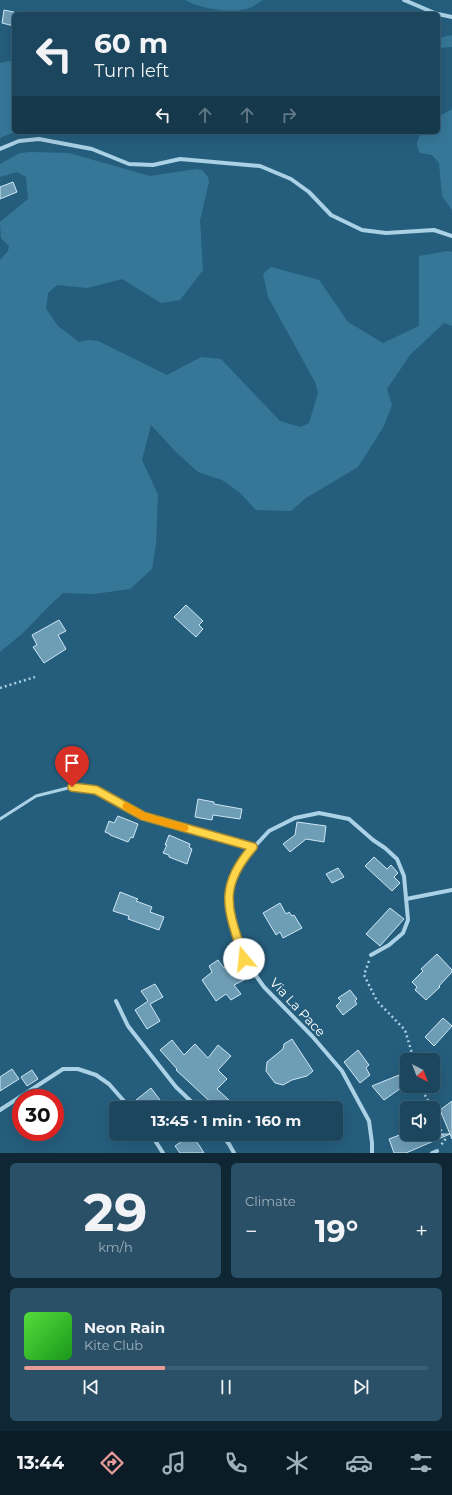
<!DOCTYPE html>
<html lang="en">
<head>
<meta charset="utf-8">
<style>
  :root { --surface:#1c465e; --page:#295067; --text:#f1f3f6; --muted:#a0b1bc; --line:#3a5e73; --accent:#e69b98 }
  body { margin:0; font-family:Montserrat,sans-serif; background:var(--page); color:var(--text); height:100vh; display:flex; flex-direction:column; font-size:15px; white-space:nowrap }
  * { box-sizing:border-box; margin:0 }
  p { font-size:13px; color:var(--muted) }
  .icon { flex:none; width:22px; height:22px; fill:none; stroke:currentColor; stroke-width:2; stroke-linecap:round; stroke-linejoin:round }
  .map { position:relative; height:1153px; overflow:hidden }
  .sheet { display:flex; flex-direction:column; gap:10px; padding:10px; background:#0f2634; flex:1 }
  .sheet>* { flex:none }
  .hud { position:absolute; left:12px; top:12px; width:428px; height:122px; border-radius:6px; box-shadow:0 4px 16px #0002,0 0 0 1px var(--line); background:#1c465e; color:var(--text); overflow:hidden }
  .needle { width:26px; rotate:138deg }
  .tools { position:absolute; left:400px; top:1053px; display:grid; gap:8px }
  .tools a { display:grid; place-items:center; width:40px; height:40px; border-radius:6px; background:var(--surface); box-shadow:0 4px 16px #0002,0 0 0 1px var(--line); font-size:20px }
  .speed { position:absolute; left:12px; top:1089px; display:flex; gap:8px; font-size:20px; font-weight:700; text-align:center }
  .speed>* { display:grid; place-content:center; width:52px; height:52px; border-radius:50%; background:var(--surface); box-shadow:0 4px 16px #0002,0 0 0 1px var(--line); line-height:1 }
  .speed .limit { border:6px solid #d22; background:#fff; color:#111 }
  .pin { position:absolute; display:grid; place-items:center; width:34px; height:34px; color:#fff; margin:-41px -17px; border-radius:50% 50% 50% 0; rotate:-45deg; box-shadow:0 0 4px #0007 }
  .pin .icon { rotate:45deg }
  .me { position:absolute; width:44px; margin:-22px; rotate:343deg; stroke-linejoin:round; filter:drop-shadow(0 0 3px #0008) }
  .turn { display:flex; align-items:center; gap:14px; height:84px; padding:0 16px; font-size:18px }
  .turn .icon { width:52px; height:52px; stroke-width:2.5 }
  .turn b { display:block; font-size:28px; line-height:34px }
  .lanes { display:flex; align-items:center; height:38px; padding:0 16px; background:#0003; justify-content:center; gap:20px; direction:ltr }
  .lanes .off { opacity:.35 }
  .big { font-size:30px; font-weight:700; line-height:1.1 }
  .sheet .card { flex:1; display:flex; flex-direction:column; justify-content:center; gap:6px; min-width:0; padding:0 14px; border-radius:6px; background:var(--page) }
  .sheet .dial { align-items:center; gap:0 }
  .dial b { font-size:52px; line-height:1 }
  .song { display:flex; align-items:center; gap:12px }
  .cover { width:48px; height:48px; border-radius:6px; background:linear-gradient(135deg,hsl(110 70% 55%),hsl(120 70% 35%)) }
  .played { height:4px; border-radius:2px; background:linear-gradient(90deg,var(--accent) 35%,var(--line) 35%) }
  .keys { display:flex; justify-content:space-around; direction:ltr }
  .heat { display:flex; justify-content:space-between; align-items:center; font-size:22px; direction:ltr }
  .sheet .tiles { flex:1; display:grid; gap:10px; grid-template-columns:1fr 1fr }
  .card:last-child { grid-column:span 2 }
  .trip { position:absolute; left:109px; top:1101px; width:234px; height:40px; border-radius:6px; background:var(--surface); box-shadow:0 4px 16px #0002,0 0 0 1px var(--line); font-weight:700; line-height:40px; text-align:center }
  .dock { display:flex; height:64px; justify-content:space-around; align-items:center; background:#0b1c26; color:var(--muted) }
  .dock .icon { width:28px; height:28px }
  .dock .on { color:var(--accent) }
  .dock b { font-size:18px; color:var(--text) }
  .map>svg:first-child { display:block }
</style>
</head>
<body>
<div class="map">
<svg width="452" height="1153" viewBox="0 0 452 1153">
  <rect width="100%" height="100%" fill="#255e7d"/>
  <g fill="#367798">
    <path d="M185 0H263C259 2 256 5 252 7 237 15 200 9 185 0Z"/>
    <path d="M452 35V47L438 48V38Z"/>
    <path d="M14 60 15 132 0 138V63Z"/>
    <path d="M452 109V210L442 196 439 163 432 155 420 153C415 145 417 139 423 132H438V117Z"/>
    <path d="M31 152 69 153 150 176 196 169 202 170 208 177 209 182 200 220 203 270 180 300 161 303 122 279 87 288 57 285 48 293 46 309 58 326 79 342 89 340 98 341 167 375 201 357 221 359 280 421 300 427 309 423 318 393 315 382 268 297 263 274 271 267 319 280 348 322 383 343 419 326V256L448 251 452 252V326L444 323 410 355 387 389 392 405 384 426 358 467 306 498 291 511 256 510 239 492 222 480 198 472 176 452 151 425 142 460 158 495 156 544 152 569 130 589 94 594 63 593 45 610 24 632 0 652V260L8 251 9 246 1 238 0 222 28 199 26 177 17 172 0 177V164L20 153Z"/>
  </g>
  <g fill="#6e9db6" stroke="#cde7f4">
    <path d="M4 10 14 12V26L2 23Z"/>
    <path d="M13 182 17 192 0 199V187Z"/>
    <path d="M186 605 203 621 199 625 203 629 196 637 174 617Z"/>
    <path d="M59 620 66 631 58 635 66 649 44 663 33 647 37 645 32 635Z"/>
    <path d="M198 799 214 802V804L242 809 240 819 213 815 212 820 195 817Z"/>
    <path d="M118 816 138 824 133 838 131 837 128 842 110 835V834L105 832 109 821 114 823Z"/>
    <path d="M297 822 326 826 324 842 306 839 290 852 283 844 295 835Z"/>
    <path d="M169 835 190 844 189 847 192 849 187 864 169 857V855L163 853 167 845H165Z"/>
    <path d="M374 857 387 869 391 865 398 873 394 877 400 883 392 891 365 866Z"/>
    <path d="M338 868 344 877 332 883 326 874Z"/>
    <path d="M120 892 138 899 136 901 152 907 150 912 164 917 159 930 128 919 129 916 113 911Z"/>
    <path d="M280 903 286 914 289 912 292 916 294 915 302 928 283 938 280 932 276 935 263 913Z"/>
    <path d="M390 908 404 919 380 946 366 934Z"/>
    <path d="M437 954 452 970V972L439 986 440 987 426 1000 415 990 417 987 412 982 423 971 421 969Z"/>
    <path d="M218 960 224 968 233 962 244 980 234 985 241 994 231 1000 226 994 216 1001 202 980 212 972 209 966Z"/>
    <path d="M155 984 163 997 150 1004 160 1021 147 1029 135 1010 148 1001 141 991Z"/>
    <path d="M350 990 357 999 355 1001 357 1004 343 1015 336 1006 341 1001 338 998Z"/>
    <path d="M443 1018 452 1026 434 1046 425 1037Z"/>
    <path d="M292 1039 313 1071 307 1076 292 1080 283 1085 275 1083 266 1071 267 1062 283 1049 284 1044Z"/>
    <path d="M172 1040 184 1055 195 1044 208 1058 218 1045 231 1056 218 1070 227 1079 217 1089 230 1101 224 1108H217L176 1070 177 1069 160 1050Z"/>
    <path d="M358 1050 369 1065 366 1068 370 1075 360 1083 344 1062Z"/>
    <path d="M12 1069 19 1079 0 1091V1077Z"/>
    <path d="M32 1070 38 1079 27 1086 21 1077Z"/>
    <path d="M399 1075 404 1086 384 1100 372 1086Z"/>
    <path d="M151 1088 166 1108H142L136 1100Z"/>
    <path d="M452 1101V1139L450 1134 406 1153H394L389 1139 402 1134H450L440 1110Z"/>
    <path d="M191 1135 199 1145 204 1153H180L175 1146Z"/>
  </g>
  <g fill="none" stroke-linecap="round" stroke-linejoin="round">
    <g stroke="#aad1e5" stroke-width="2.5" stroke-dasharray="2 3" stroke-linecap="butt">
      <path d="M0 688 35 677"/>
      <path d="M369 961 364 975 377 1001 405 1030 411 1050 413 1060"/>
      <path d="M420 1086 432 1108"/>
      <path d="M433 1111 445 1140 441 1145"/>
    </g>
    <path stroke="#aad1e5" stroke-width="3" d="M0 819 36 796 72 787 96 790 143 816 253 847"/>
    <g stroke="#aad1e5" stroke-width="4">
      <path d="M404 0 437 14"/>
      <path d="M438 14 452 17"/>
      <path d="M0 149 19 141 39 139 92 149 129 164 153 165 180 159 260 166 291 179 309 192 331 215 362 230 386 233 434 230 452 236"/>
      <path d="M406 899 452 890"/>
      <path d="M371 955 389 945 403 933 408 920 404 876 397 859 385 848 373 840 349 819 319 813 295 818 269 831 242 860 230 884 228 908 244 959 264 987 312 1036 342 1071 369 1121 372 1143V1153"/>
      <path d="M116 1001 128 1026 176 1087 198 1108"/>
      <path d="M0 1110 63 1069H78L96 1075 109 1084 130 1108"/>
      <path d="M151 1134 163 1153"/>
      <path d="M221 1134 229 1144 234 1153"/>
      <path d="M432 1153 437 1151"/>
    </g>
  </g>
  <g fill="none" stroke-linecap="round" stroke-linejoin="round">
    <g stroke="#a68a30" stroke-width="10">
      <path id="route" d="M72 787 96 790 143 816 253 847C216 889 229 911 244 959"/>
    </g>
    <use href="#route" stroke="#ffd54a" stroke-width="7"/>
    <path stroke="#f59e0b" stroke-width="7" d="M126 806 143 816 185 828"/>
  </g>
  <g text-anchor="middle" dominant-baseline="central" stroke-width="4" stroke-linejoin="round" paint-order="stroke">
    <g font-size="13" fill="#fff" stroke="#255e7d">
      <text transform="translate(298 1007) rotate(47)">Via La Pace</text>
    </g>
  </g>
</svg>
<div class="tools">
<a><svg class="needle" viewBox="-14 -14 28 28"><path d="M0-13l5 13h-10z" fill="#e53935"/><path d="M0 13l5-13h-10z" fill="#a0b1bc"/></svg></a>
<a><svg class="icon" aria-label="sound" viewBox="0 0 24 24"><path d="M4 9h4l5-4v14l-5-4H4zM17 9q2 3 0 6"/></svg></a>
</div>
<div class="speed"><div class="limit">30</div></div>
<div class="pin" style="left:72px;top:787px;background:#d93025"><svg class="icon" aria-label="arrive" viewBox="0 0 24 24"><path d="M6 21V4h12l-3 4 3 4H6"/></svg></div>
<svg class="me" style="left:244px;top:959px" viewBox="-20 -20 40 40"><circle r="19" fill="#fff"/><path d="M0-13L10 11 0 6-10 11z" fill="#ffd54a"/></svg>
<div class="trip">13:45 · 1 min · 160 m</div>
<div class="hud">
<div class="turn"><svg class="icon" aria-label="left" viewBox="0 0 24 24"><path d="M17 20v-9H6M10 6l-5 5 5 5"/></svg><div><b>60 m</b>Turn left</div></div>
<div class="lanes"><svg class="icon" aria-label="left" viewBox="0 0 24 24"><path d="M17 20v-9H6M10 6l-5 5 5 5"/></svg><svg class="icon off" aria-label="ahead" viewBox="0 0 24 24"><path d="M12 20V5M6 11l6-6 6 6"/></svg><svg class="icon off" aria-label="ahead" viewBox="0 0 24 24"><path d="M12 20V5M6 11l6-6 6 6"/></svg><svg class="icon off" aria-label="right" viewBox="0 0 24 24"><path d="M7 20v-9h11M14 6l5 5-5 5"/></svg></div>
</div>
</div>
<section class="sheet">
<div class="tiles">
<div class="card dial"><b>29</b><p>km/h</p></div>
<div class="card"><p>Climate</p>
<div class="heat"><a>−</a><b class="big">19°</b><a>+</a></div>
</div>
<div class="card">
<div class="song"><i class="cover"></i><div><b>Neon Rain</b><p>Kite Club</p></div></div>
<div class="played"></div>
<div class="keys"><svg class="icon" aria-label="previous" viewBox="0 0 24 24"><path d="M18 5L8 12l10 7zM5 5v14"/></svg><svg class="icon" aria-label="pause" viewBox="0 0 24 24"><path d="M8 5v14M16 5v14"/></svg><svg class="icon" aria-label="next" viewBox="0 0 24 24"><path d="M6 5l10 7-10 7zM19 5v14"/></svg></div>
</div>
</div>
</section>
<nav class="dock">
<b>13:44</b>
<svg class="icon on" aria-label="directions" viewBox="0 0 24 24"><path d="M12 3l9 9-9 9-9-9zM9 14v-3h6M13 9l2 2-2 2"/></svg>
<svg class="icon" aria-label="music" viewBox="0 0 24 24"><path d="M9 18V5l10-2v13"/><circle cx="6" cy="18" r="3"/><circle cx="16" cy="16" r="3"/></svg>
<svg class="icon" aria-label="phone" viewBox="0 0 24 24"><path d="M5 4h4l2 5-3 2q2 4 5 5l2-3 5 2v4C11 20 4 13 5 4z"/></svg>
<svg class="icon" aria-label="climate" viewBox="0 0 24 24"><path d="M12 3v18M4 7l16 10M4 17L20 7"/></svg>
<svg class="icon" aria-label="car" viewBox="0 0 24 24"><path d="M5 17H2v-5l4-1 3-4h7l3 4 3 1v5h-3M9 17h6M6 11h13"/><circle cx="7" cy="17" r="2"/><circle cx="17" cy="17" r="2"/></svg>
<svg class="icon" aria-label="filters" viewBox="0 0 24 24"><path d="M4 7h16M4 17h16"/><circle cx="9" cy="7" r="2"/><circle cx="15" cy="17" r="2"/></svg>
</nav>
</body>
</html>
